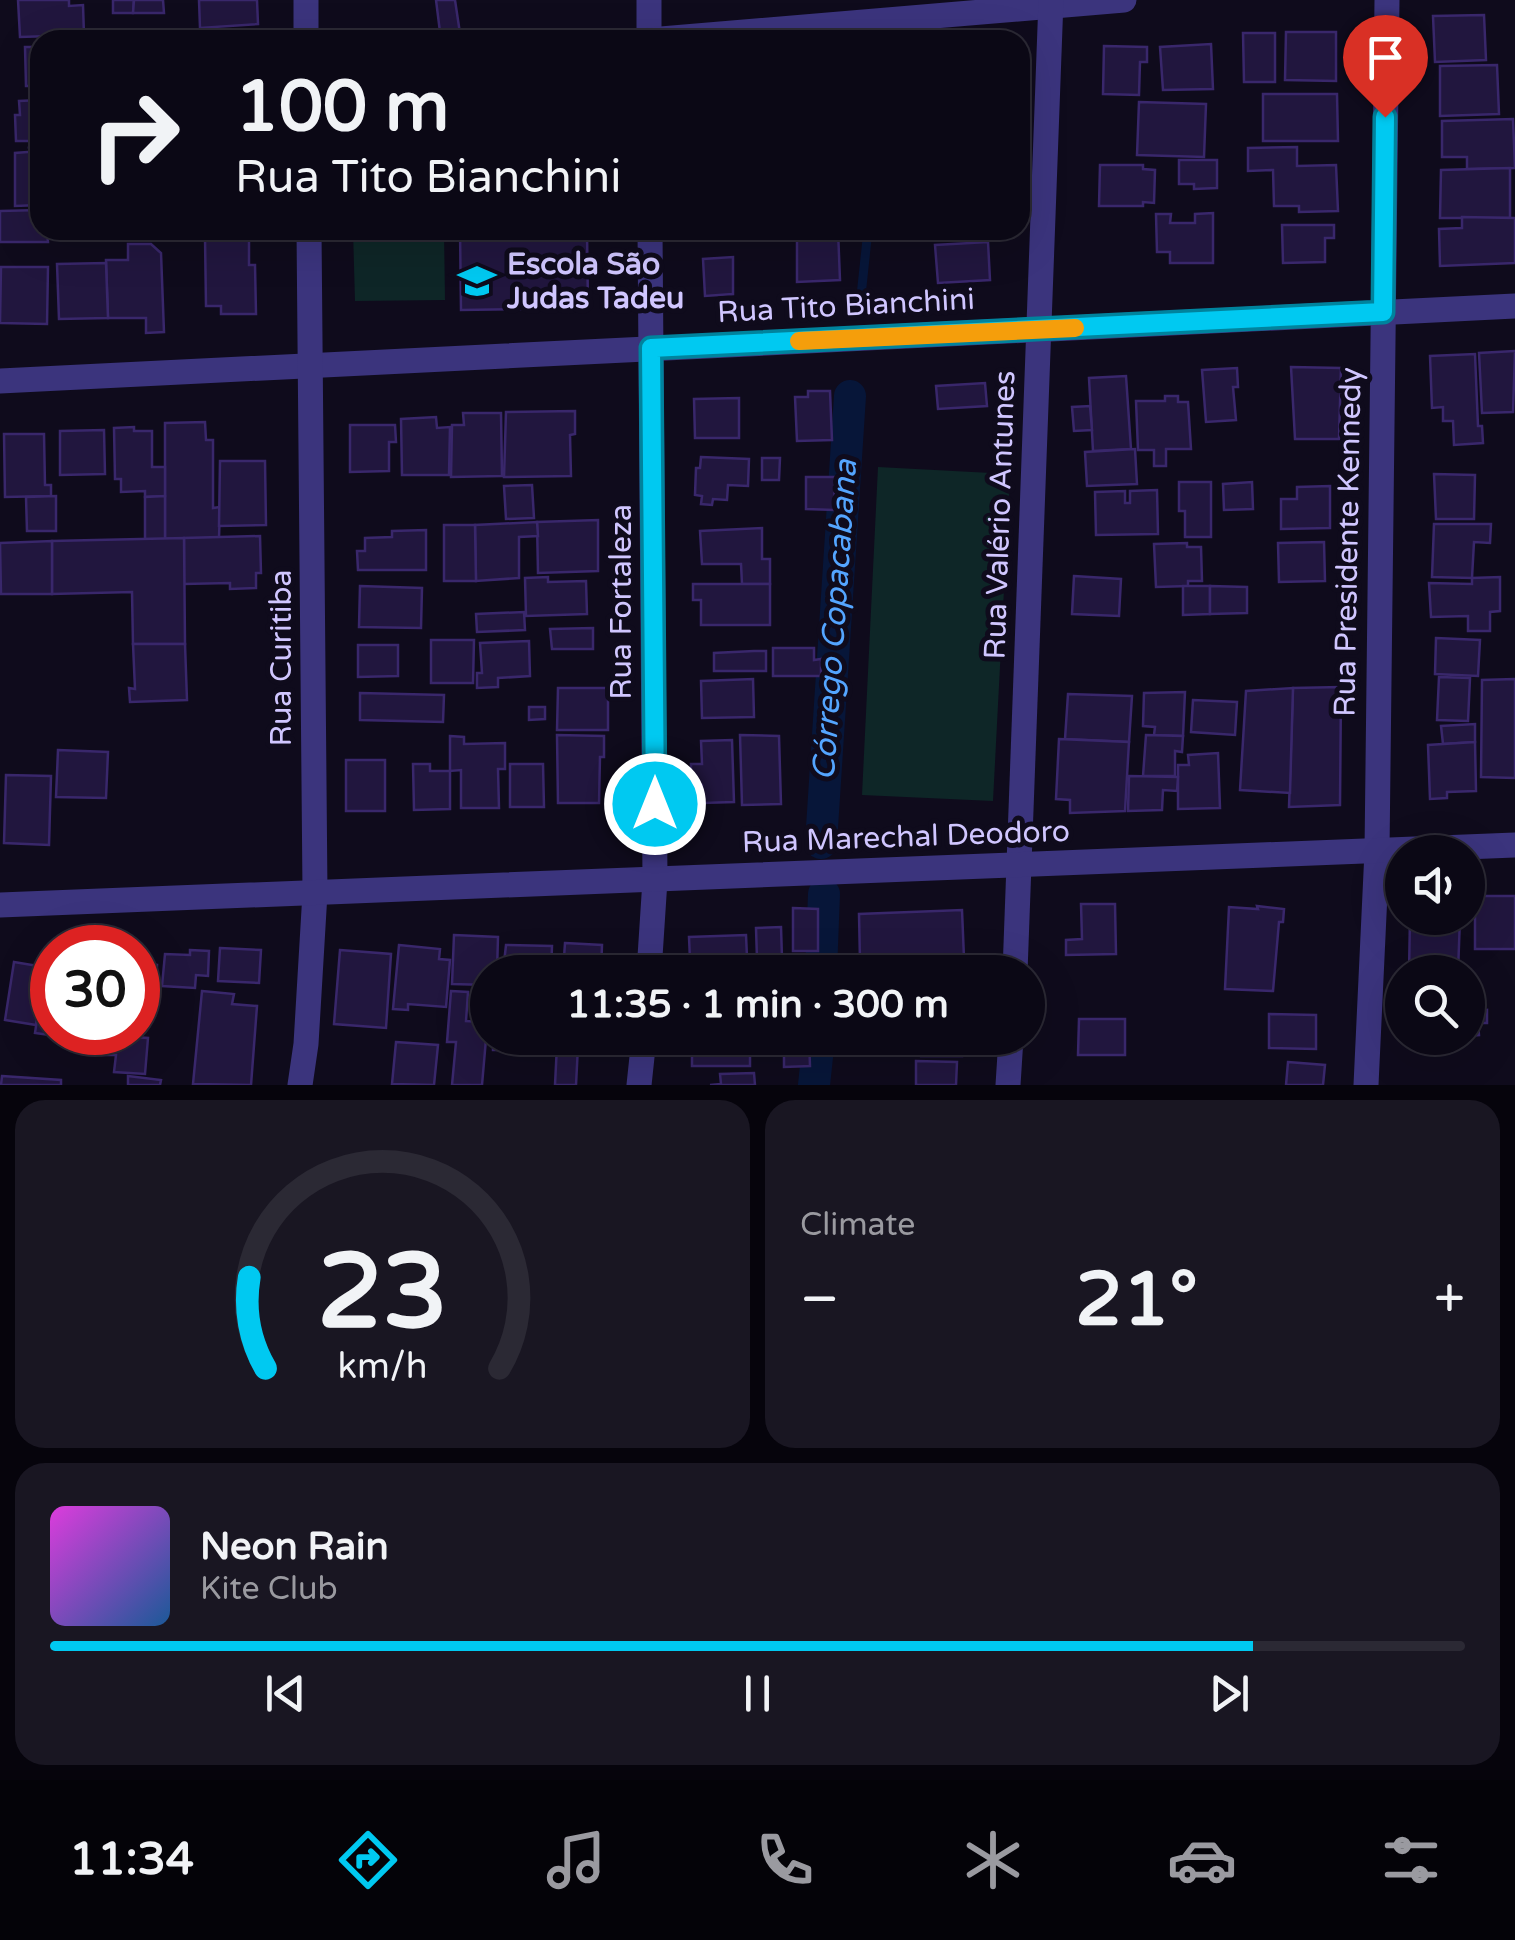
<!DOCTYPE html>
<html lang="en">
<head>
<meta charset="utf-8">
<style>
  :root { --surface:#0b0815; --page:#191622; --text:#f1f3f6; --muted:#9a9aa0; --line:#2b2934; --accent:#00c9f1 }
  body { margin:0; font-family:"Varela Round",sans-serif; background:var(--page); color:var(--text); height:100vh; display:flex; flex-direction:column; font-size:38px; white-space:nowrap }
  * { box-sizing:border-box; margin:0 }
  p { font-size:32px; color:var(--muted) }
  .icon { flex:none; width:55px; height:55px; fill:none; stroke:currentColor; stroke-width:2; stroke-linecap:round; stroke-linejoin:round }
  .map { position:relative; height:1085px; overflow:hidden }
  .side { display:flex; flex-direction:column; gap:15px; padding:15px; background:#06040c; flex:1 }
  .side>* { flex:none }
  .banner { position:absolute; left:30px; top:30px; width:1000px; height:210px; border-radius:30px; box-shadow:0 10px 40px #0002,0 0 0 2px var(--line); background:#0b0815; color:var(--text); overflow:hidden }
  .fabs { position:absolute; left:1385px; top:835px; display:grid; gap:20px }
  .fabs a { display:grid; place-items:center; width:100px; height:100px; border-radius:50%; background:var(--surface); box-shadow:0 10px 40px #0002,0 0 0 2px var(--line); font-size:50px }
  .speed { position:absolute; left:30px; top:925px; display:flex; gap:20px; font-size:50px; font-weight:700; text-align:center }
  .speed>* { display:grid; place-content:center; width:130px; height:130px; border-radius:50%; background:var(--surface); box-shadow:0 10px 40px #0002,0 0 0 2px var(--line); line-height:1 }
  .speed .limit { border:15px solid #d22; background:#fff; color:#111 }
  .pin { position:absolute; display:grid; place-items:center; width:85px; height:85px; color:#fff; margin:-102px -42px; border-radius:50% 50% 50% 0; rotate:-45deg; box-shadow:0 0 10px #0007 }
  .pin .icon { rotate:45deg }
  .me { position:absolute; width:110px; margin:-55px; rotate:0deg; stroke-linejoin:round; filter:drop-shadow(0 0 8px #0008) }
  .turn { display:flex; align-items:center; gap:35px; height:210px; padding:0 40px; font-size:45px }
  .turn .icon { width:130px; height:130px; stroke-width:2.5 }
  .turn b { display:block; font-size:70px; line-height:85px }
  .big { font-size:75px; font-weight:700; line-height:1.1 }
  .side .tile { flex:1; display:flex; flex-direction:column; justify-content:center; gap:15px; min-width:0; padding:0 35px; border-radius:30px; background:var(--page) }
  .side .dial { align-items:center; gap:0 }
  .dial svg { height:260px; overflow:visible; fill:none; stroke:var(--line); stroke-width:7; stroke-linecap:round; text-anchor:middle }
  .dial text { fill:var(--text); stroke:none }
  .song { display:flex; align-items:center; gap:30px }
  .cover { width:120px; height:120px; border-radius:15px; background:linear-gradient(135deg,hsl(300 70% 55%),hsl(210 70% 35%)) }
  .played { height:10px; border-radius:5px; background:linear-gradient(90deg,var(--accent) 85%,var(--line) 85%) }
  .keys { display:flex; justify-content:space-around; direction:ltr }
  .heat { display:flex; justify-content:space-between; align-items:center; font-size:55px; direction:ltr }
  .side .tiles { flex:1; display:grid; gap:15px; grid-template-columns:1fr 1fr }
  .tile:last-child { grid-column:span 2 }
  .trip { position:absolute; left:470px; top:955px; width:575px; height:100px; border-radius:50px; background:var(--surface); box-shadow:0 10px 40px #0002,0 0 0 2px var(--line); font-weight:700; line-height:100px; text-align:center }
  .menu { display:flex; height:160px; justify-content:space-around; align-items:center; background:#040308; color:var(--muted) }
  .menu .icon { width:70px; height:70px }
  .menu .selected { color:var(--accent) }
  .menu b { font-size:45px; color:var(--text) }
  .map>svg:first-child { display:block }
</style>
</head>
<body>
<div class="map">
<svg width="1515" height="1085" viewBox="0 0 1515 1085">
  <rect width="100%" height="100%" fill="#0f0b1c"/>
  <g fill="#0e2627">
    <path d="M353 230H444L445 300 355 301Z"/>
    <path d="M878 467 1010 474 993 801 862 795Z"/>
  </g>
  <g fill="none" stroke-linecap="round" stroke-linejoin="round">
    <path stroke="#071639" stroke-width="9" d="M860 305 868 230"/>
    <g stroke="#071639" stroke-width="32">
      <path d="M821 843 850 396"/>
      <path d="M821 972 824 894"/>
      <path d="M814 1085 819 1038"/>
    </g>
  </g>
  <g fill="#21163e" stroke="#39276b" stroke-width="2.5">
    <path d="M18 0H69V6L83 5 84 35 20 37Z"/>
    <path d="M113 0H134L133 13H113Z"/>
    <path d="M134 0H163L164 13H133Z"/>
    <path d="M199 0H257L258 24 200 28Z"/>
    <path d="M436 0H455L461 40H441Z"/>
    <path d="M1484 15 1486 60 1435 62 1433 16Z"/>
    <path d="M238 30V40H173V34Z"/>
    <path d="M1286 32H1336V81L1285 80Z"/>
    <path d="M1243 33H1275V82H1244Z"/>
    <path d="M1211 44 1213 89 1163 90 1160 47Z"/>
    <path d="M1104 46 1147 47V62H1140L1139 95 1103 94Z"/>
    <path d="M25 47H40V86H26Z"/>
    <path d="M1497 65 1499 114 1440 116V66Z"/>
    <path d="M1263 94H1337L1338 141H1263Z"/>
    <path d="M40 100V146L29 147 30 141H16L15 115H20L19 101Z"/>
    <path d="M1139 102 1206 104 1204 157 1137 155Z"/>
    <path d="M1513 119 1515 168 1467 169V157H1442V121Z"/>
    <path d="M1297 147V166L1336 165 1338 211 1299 212V206H1274L1273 170 1248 171V148Z"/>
    <path d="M40 151V205L15 206V153Z"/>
    <path d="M1179 160H1217V188L1194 189V184H1179Z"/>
    <path d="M1100 165H1143V169L1155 170 1154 203 1143 202V206H1099Z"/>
    <path d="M1510 168V218H1440L1441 170Z"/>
    <path d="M40 210V230H47L48 242H0V211Z"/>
    <path d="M1213 213V263H1170V252H1157L1156 214H1171L1170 223H1195V214Z"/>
    <path d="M1462 217 1515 218V263L1440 266 1439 229 1462 228Z"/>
    <path d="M1282 225H1334V238H1325V262L1283 263Z"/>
    <path d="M460 230H587L588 308 461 310Z"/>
    <path d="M797 230H838L840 280 797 282Z"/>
    <path d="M205 237H249V265H255L256 314H221V306H206Z"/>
    <path d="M988 242 990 280 938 283 935 245Z"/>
    <path d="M128 244H151L161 253 164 332 146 333V318H108L106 260H128Z"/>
    <path d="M733 257V294L705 296 703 259Z"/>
    <path d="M106 263 108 318 59 319 57 264Z"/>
    <path d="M1 267H48L47 324 0 323Z"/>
    <path d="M1515 351 1513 412 1482 413 1479 353Z"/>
    <path d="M1475 354 1478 426H1482L1483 443 1454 445 1453 421H1443V407L1432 408 1430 356Z"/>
    <path d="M1291 367 1341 368 1339 439H1295Z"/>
    <path d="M1237 368 1238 387H1233L1236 420 1206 422 1202 370Z"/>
    <path d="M1126 376 1131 449 1093 451 1089 378Z"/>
    <path d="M985 383 987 406 938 409 936 386Z"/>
    <path d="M808 391H830L832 440 797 441 795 397H808Z"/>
    <path d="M1165 396H1178V402H1188L1191 449H1166V466H1154V450H1138L1136 401H1165Z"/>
    <path d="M739 398V438H695L694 399Z"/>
    <path d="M1090 406 1092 430 1074 431 1072 407Z"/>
    <path d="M575 411V434L570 435 571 476 504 477 506 412Z"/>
    <path d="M463 413H501L502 476 451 477 452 425H464Z"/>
    <path d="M436 417 437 428 450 427 449 475H402L401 419Z"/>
    <path d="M205 422 206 440H213V508L220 507 219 538 165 539V423Z"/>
    <path d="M350 425H395L396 442H389V471L350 472Z"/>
    <path d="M134 427V431H152V467H165V496L145 497V491L121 492V479H115L114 428Z"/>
    <path d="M104 430 105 474 60 475V431Z"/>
    <path d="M4 434H44L45 485H51V496L5 497Z"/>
    <path d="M1135 449 1137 484 1087 486 1085 452Z"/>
    <path d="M701 457 749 459 748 486 728 485 727 500 713 499 712 505 701 504 702 496 695 495 696 468H700Z"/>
    <path d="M762 458H780L779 480H762Z"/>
    <path d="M220 461H265L266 525 219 526Z"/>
    <path d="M1434 474 1475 475 1474 519H1436Z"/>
    <path d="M806 477H835L834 510 806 509Z"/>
    <path d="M1179 482H1211V537H1185V511H1179Z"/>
    <path d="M1252 482 1253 509 1224 510 1223 484Z"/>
    <path d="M532 485 534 518 506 519 504 486Z"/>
    <path d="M1330 486V528L1281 529V499H1297V487Z"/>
    <path d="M1157 490 1158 534 1096 535 1095 492 1125 491V503H1130V491Z"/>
    <path d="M56 496V531H27L26 497Z"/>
    <path d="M165 496V539L145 540V497Z"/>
    <path d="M598 520V571L538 573 537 522Z"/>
    <path d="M537 522 538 536 519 537V578L476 581 475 525Z"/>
    <path d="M1434 524H1491L1490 543 1474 542 1472 578 1432 577Z"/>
    <path d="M444 525H475L476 581H444Z"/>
    <path d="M762 528V559H770V584H742L741 564H702L700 531Z"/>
    <path d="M426 530V570H358L357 551H365V538L392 537V531Z"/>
    <path d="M260 536 261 573H256V588L230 589V583L184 584V538Z"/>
    <path d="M184 538 185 644H133L132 592 52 594V541Z"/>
    <path d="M52 541V594H1L0 543Z"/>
    <path d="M1324 542 1325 581 1279 582 1278 543Z"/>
    <path d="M1187 543V547H1201L1202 581H1188V586L1156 587 1154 544Z"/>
    <path d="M1074 576 1121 579 1119 616 1072 614Z"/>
    <path d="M548 577V582L586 581 587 614 526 616 525 578Z"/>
    <path d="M1500 577V611L1490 612V631H1468V616L1431 617 1429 583 1472 584V578Z"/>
    <path d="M693 584H770V625H701V600H693Z"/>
    <path d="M360 586 422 588 421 628 359 627Z"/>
    <path d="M1183 586H1210V614L1183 615Z"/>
    <path d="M1210 586 1247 587V613L1210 614Z"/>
    <path d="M524 612 525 630 477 632 476 614Z"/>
    <path d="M593 628V649H552L550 629Z"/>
    <path d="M1436 638 1480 640 1478 676 1435 674Z"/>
    <path d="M431 640H474L473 683H431Z"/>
    <path d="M529 641 530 676 498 678V687L477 688V673H482L480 643Z"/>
    <path d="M133 644H185L187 700 130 702 129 688 135 689Z"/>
    <path d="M358 645H398V676L358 677Z"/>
    <path d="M773 648H814V660L821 659V676H773Z"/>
    <path d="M754 651H766V671H714V653Z"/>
    <path d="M1439 677 1470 678 1468 721 1437 720Z"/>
    <path d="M753 679 754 717 702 718 701 681Z"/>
    <path d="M1515 679V778L1481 777 1482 680Z"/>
    <path d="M1341 687 1340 805 1289 807 1293 688Z"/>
    <path d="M558 688H608V730H557Z"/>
    <path d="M1293 688 1290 793 1240 790 1246 691Z"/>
    <path d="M1185 692 1183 736 1154 735 1155 727 1143 726 1144 693Z"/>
    <path d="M360 693 444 695 443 722 360 720Z"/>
    <path d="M1068 694 1132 696 1129 742 1065 739Z"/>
    <path d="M1193 700 1237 702 1235 735 1191 732Z"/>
    <path d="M529 707H545V719L529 720Z"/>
    <path d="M1475 724V742L1443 744 1441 726Z"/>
    <path d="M557 735 604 736V757H600L599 803H558Z"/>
    <path d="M740 735 779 736 781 804 742 805Z"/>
    <path d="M1146 735 1183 736 1182 752 1175 751V776H1143Z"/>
    <path d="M450 736 464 737V744L505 743V769H498L499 808H461V770L450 771Z"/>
    <path d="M1059 739 1129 742 1125 811 1070 813V800L1056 799Z"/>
    <path d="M732 740 734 802 702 803V785H691V764H702L701 741Z"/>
    <path d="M1475 742 1476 791 1447 792V798L1430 799 1428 745Z"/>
    <path d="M58 750 108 752 106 798 56 797Z"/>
    <path d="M1218 753 1220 808 1178 809V765H1189L1188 755Z"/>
    <rect x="346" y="760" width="39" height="51"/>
    <path d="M413 764H430V771H450V809L414 810Z"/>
    <path d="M510 764H543L544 807H510Z"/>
    <path d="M6 775 51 776 49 845 4 843Z"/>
    <path d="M1129 776 1178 777 1177 791 1163 790 1162 810 1128 811Z"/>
    <rect x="1475" y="896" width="40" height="53"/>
    <path d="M1081 904H1115L1116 954 1066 955V940L1082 939Z"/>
    <path d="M1257 906 1284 909 1283 922H1279L1273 991 1225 989 1229 907 1258 909Z"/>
    <path d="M793 908 818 909V951H793Z"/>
    <path d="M962 910 964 958 860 961 859 914Z"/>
    <path d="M1410 918H1460L1458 972H1409Z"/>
    <path d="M781 927 782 958 757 959 756 928Z"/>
    <path d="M454 935 498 937 497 972H488V985L452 984Z"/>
    <path d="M746 935 747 957 690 960 689 937Z"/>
    <path d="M565 943 602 945 601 972H557H563Z"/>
    <path d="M399 945 440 949 439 959 450 960 446 1007 408 1004V1010L393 1009Z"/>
    <path d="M506 945 552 946 551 972H503Z"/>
    <path d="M220 948 261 950 259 983 218 981Z"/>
    <path d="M190 950 209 951 208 976 196 975 195 988 162 986 165 954 190 955Z"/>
    <path d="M340 950 391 954 386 1028 334 1024Z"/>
    <path d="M969 958 968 972H942L943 959Z"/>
    <path d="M14 962 44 967 36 1025 5 1020Z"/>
    <path d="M925 962V972H837V963Z"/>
    <path d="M138 964 157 965 156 991H138Z"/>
    <path d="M808 966V972H744V967Z"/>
    <rect x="682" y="968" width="34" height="4"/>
    <path d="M202 991 234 994 232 1004 257 1006 251 1085 193 1084Z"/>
    <path d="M451 991 468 992 466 1021 483 1022 482 1038 486 1039 482 1085H452L456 1042H447Z"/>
    <path d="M1468 993H1478L1479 1011 1487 1010V1023H1478L1479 1035 1468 1036Z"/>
    <path d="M39 1006 52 1008 50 1035 35 1033Z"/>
    <path d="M1269 1014 1316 1015V1049L1269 1048Z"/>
    <path d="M1079 1019H1125V1055H1078Z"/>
    <path d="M56 1032H97L96 1045 55 1039Z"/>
    <path d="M104 1035 148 1038 145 1074 114 1072 116 1055H102Z"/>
    <rect x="493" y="1038" width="14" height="12"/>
    <path d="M522 1038H551V1043L522 1041Z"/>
    <rect x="692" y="1038" width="58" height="28"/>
    <path d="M784 1038H809L810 1066 784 1067Z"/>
    <path d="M910 1038H961L962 1056H921L920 1038Z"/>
    <path d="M396 1042 438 1045 434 1085 392 1084Z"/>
    <path d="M557 1045 578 1046 576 1085H555Z"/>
    <path d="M916 1061 957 1062 956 1085H916Z"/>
    <path d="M1288 1062 1325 1065 1323 1085H1286Z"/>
    <path d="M754 1073 755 1085H710L721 1084 720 1074Z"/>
    <path d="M2 1076 61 1080V1085H1Z"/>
    <path d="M128 1076 161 1080 160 1085H128Z"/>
  </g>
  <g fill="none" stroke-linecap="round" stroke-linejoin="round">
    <g stroke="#3b347d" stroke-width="25">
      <path d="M306 0V40"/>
      <path d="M649 0V40"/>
      <path d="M649 40 1124 0"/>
      <path d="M0 381 1515 306"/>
      <path d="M649 972 655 880 650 230"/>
      <path d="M1015 972 1051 0"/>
      <path d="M300 1085 306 1044 315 893 309 230"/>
      <path d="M639 1085 644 1038"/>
      <path d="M1008 1085 1011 1038"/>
      <path d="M1366 1085 1377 851 1387 0"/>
    </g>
    <path stroke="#3b347d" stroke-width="25" d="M0 905 1515 845"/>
  </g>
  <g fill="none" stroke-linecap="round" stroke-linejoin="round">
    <g stroke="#00839d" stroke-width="25">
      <path id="route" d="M655 804 651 348 1383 312 1385 117"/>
    </g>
    <use href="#route" stroke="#00c9f1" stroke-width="18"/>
    <path stroke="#f59e0b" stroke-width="18" d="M799 341 1075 328"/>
  </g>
  <defs>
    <g id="school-bare" transform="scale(3)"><path d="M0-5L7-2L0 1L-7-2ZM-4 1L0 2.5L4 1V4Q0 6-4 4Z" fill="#00c9f1" stroke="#0f0b1c" stroke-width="2.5" paint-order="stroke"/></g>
  </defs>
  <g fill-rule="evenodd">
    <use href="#school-bare" x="477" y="281"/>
  </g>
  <g text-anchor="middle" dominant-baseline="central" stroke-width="10" stroke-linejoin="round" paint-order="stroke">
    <g font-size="30" font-weight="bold" fill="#d0c6ff" stroke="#0f0b1c" text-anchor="start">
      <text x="507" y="264">Escola São<tspan x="507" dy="34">Judas Tadeu</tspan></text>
    </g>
    <g font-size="30" fill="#d0c6ff" stroke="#0f0b1c">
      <text transform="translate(846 306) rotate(-3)">Rua Tito Bianchini</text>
      <text transform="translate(1000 515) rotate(-88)">Rua Valério Antunes</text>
      <text transform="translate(1348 542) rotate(-89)">Rua Presidente Kennedy</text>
      <text transform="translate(621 602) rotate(-90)">Rua Fortaleza</text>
      <text transform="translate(281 658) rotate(-90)">Rua Curitiba</text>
      <text transform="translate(906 837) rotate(-2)">Rua Marechal Deodoro</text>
    </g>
    <g font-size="32" font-style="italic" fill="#54a5ff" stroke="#0f0b1c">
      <text transform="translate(835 620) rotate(-86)">Córrego Copacabana</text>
    </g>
  </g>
</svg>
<div class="fabs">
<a><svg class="icon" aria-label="sound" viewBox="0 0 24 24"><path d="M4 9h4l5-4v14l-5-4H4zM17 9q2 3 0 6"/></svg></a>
<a><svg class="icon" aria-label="search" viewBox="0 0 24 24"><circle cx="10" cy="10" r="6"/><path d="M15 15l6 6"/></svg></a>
</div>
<div class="speed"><div class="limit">30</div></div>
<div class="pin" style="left:1385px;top:117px;background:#d93025"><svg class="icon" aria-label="arrive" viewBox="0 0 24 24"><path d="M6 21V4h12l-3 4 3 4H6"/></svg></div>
<svg class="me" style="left:655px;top:804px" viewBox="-20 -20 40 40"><circle r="17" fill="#00c9f1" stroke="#fff" stroke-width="3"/><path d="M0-11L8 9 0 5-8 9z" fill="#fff"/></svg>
<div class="trip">11:35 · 1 min · 300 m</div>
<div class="banner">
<div class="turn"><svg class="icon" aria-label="right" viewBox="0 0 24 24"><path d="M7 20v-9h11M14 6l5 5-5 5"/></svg><div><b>100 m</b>Rua Tito Bianchini</div></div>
</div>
</div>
<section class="side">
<div class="tiles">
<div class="tile dial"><svg viewBox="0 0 100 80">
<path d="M14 69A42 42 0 1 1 86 69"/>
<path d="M14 69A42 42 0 0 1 9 41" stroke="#00c9f1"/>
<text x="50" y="56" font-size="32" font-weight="700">23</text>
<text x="50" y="72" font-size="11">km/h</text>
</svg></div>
<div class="tile"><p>Climate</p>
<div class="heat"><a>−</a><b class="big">21°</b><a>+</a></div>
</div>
<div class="tile">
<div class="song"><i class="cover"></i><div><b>Neon Rain</b><p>Kite Club</p></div></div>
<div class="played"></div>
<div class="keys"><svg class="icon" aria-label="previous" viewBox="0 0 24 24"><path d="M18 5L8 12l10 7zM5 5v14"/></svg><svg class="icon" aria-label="pause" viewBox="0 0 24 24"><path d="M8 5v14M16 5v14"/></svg><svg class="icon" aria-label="next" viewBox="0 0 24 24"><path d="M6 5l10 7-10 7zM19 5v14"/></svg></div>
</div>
</div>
</section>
<nav class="menu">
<b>11:34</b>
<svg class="icon selected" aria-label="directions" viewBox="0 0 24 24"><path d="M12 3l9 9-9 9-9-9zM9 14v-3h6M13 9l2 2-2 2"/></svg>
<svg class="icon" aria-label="music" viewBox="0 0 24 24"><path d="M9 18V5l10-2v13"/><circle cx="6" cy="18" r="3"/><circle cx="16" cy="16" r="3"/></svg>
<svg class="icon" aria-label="phone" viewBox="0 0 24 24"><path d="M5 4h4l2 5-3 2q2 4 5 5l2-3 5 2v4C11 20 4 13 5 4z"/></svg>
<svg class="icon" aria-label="climate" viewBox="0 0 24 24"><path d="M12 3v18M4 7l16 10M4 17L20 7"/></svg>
<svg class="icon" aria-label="car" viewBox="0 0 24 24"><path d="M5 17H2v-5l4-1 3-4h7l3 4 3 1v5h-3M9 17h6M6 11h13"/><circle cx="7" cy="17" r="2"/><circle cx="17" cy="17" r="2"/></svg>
<svg class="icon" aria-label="filters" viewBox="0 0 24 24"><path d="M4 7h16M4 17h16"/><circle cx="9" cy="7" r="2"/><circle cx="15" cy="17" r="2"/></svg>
</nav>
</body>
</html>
